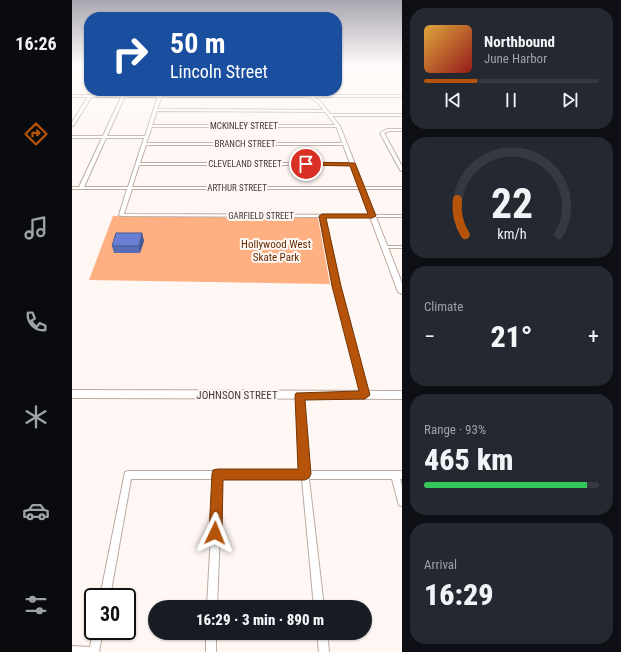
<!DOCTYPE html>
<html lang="en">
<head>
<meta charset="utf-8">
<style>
  :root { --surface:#171b24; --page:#242831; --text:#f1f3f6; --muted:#9ea1a6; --line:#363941; --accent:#b45309 }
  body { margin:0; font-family:"Roboto Condensed",sans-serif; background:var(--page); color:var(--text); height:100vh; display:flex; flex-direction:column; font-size:15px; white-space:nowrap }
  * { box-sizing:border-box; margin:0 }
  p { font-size:13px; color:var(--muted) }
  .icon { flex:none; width:22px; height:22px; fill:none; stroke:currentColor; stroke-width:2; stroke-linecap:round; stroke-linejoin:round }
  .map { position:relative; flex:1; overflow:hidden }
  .details { display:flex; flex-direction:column; gap:8px; padding:8px; background:#0d0f14; width:219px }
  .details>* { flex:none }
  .banner { position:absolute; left:12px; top:12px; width:258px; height:84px; border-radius:16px; box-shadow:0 1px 3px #0004; background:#1a4fa0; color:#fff; overflow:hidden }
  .speed { position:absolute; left:12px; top:588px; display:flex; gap:8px; font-size:20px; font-weight:700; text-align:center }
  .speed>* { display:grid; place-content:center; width:52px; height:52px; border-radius:50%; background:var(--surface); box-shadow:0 1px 3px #0004; line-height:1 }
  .speed .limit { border:2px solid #111; border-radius:6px; background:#fff; color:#111 }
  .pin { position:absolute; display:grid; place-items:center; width:34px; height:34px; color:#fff; margin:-17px; border:2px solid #fff; border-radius:50%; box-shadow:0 1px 4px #0007 }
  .me { position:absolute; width:44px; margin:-22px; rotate:2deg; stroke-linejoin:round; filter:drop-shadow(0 0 3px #0008) }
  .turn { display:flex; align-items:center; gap:14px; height:84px; padding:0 20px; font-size:18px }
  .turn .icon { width:52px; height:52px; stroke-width:2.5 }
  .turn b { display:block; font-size:28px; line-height:34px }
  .big { font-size:30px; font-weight:800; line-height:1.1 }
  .details .tile { flex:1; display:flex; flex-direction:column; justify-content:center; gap:6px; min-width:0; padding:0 14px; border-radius:16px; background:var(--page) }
  .details .dial { align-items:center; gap:0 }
  .dial svg { height:104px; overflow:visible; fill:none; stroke:var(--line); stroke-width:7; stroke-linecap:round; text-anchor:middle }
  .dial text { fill:var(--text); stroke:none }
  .song { display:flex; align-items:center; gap:12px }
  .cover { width:48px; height:48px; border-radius:6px; background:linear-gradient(135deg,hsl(40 70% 55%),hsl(0 70% 35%)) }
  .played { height:4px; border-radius:2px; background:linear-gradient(90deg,var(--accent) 30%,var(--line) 30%) }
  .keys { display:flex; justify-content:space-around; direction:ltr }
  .heat { display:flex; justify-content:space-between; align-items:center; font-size:22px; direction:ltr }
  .charge { height:6px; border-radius:3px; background:linear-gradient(90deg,#34c759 93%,var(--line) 0) }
  .trip { position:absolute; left:76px; top:600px; width:224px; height:40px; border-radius:20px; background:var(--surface); box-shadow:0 1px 3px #0004; font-weight:800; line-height:40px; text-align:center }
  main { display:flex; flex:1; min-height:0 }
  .tab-bar { display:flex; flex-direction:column; width:72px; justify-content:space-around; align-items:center; background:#090b0e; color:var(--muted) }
  .tab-bar .icon { width:28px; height:28px }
  .tab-bar .on { color:var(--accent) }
  .tab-bar b { font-size:18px; color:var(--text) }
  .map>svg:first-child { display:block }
</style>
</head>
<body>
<main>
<nav class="tab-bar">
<b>16:26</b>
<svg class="icon on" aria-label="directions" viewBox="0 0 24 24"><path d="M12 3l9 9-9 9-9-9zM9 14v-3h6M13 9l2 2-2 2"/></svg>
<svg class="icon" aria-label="music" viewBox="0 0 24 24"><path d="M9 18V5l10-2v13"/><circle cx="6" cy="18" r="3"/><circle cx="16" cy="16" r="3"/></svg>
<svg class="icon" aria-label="phone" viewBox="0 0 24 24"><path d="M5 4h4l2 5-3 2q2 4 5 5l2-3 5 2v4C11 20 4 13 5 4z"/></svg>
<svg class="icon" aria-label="climate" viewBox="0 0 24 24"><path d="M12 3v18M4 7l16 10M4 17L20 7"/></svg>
<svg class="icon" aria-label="car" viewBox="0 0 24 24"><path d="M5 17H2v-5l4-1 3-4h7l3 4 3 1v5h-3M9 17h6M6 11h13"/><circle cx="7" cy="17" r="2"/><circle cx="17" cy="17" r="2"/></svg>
<svg class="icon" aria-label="filters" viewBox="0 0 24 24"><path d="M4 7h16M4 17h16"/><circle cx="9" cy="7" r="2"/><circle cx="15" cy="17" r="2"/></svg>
</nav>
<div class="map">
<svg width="330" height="652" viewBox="0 0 330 652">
  <rect width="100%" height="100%" fill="#fff7f3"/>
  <path fill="#ffb082" d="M41 216 246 218 258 284 17 280Z"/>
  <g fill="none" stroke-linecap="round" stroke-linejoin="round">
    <g stroke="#bcaba1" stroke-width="2">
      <g id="minor">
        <path d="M2 66H4V67L2 68Z"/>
        <rect x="265" y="71" width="65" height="2"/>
        <path d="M17 95 20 96 2 125 0 126V122Z"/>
        <path d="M50 95 53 96 35 136H73L86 96 88 95 90 96 85 109 253 110 255 111 253 112 85 111 80 125H266L268 126 266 127H80L74 143H273L275 144 273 145H74L68 163H281L283 164 281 165H67L60 187H330V189H60L52 214 330 215V217H253L268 286 296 395 295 397 293 398 291 397 290 395 262 286 248 217 49 216 47 215 55 189H0V187H7L30 138H0V136H31ZM34 138H72L56 187H12Z"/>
        <path d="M259 114H330V116H258L257 115Z"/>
        <path d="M315 129H330V131H317L312 133 330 166V171L328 170 308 133Z"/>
        <path d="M311 246H330V248H313L311 247Z"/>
        <path d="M228 393 230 394 231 396 237 471H330V479H328L330 486V506L327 505 326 502 320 479H237L252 607H242L230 479H150L145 607H135L142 479H59L38 597H28L53 472 56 471H143L146 470 149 471H229L225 396 226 394Z"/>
        <path d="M21 631H31L27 652H0V646L18 647Z"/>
        <rect x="134" y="633" width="10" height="19"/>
        <path d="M245 633H255L257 652H247Z"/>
      </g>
    </g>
    <g stroke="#bcaba1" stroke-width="2">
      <g id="tertiary">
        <path d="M0 95H330V97H242L248 101 268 126 330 283V294L326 292 264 126 246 103 237 97H0Z"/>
        <path d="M0 390 330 391V399L0 398Z"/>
      </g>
    </g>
    <use href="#minor" fill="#fff" fill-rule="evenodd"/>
    <use href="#tertiary" fill="#fff" fill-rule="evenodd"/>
  </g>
  <path fill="#596db5" d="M70 233 72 241 68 253H42L40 246Z"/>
  <path fill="#495994" d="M70 233 72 241 68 253 67 246Z"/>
  <path fill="#687fd3" stroke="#495994" d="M44 233H70L67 246H40Z"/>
  <linearGradient id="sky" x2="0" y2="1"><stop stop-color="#a9a6b0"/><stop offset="0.42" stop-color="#fffbfa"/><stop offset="1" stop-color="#fffbfa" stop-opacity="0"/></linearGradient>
  <rect width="330" height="157" fill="url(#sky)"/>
  <path fill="#b45309" stroke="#753606" d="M234 162 283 163 304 216 300 218H254L269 286 298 395 293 399 233 400 239 474 237 478 233 480H151L150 533 148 538 143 540 139 538 137 533 140 474 141 470 146 469H226L223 396 224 393 287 391 260 286 247 216 250 214H296L278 166 232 165V163Z"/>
  <g text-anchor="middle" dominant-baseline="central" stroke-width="4" stroke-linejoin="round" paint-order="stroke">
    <g font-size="9" fill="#403935" stroke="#fff7f3">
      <text x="172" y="126">MCKINLEY STREET</text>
      <text x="173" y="144">BRANCH STREET</text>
      <text x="173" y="164">CLEVELAND STREET</text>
      <text x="165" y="188">ARTHUR STREET</text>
      <text x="189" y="216">GARFIELD STREET</text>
    </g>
    <g font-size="11" fill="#642c00" stroke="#fff7f3">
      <text x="204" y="244">Hollywood West<tspan x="204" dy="13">Skate Park</tspan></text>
    </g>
    <g font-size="11" fill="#403935" stroke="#fff7f3">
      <text x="165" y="395">JOHNSON STREET</text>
    </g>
  </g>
</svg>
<div class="speed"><div class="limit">30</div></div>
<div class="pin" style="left:234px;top:164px;background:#d93025"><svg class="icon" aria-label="arrive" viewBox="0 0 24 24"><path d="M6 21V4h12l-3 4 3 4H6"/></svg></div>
<svg class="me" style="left:143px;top:533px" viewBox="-20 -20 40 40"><path d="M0-17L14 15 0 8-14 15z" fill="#b45309" stroke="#fff" stroke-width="4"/></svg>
<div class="trip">16:29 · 3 min · 890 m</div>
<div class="banner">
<div class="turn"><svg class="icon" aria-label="right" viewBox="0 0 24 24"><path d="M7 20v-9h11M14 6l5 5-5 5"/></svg><div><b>50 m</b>Lincoln Street</div></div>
</div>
</div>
<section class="details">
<div class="tile">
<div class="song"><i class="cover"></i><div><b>Northbound</b><p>June Harbor</p></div></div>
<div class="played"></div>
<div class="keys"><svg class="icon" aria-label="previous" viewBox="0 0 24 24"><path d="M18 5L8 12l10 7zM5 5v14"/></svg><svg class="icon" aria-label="pause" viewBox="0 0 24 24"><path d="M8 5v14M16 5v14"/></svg><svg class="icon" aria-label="next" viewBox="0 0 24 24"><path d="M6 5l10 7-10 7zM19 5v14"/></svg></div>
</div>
<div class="tile dial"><svg viewBox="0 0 100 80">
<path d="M14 69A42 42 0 1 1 86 69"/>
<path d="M14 69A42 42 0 0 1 8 42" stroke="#b45309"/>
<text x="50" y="56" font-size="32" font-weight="700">22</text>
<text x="50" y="72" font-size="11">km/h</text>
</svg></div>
<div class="tile"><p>Climate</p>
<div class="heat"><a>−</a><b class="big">21°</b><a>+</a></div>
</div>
<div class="tile"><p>Range · 93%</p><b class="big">465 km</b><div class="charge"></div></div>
<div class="tile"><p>Arrival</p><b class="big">16:29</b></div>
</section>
</main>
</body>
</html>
